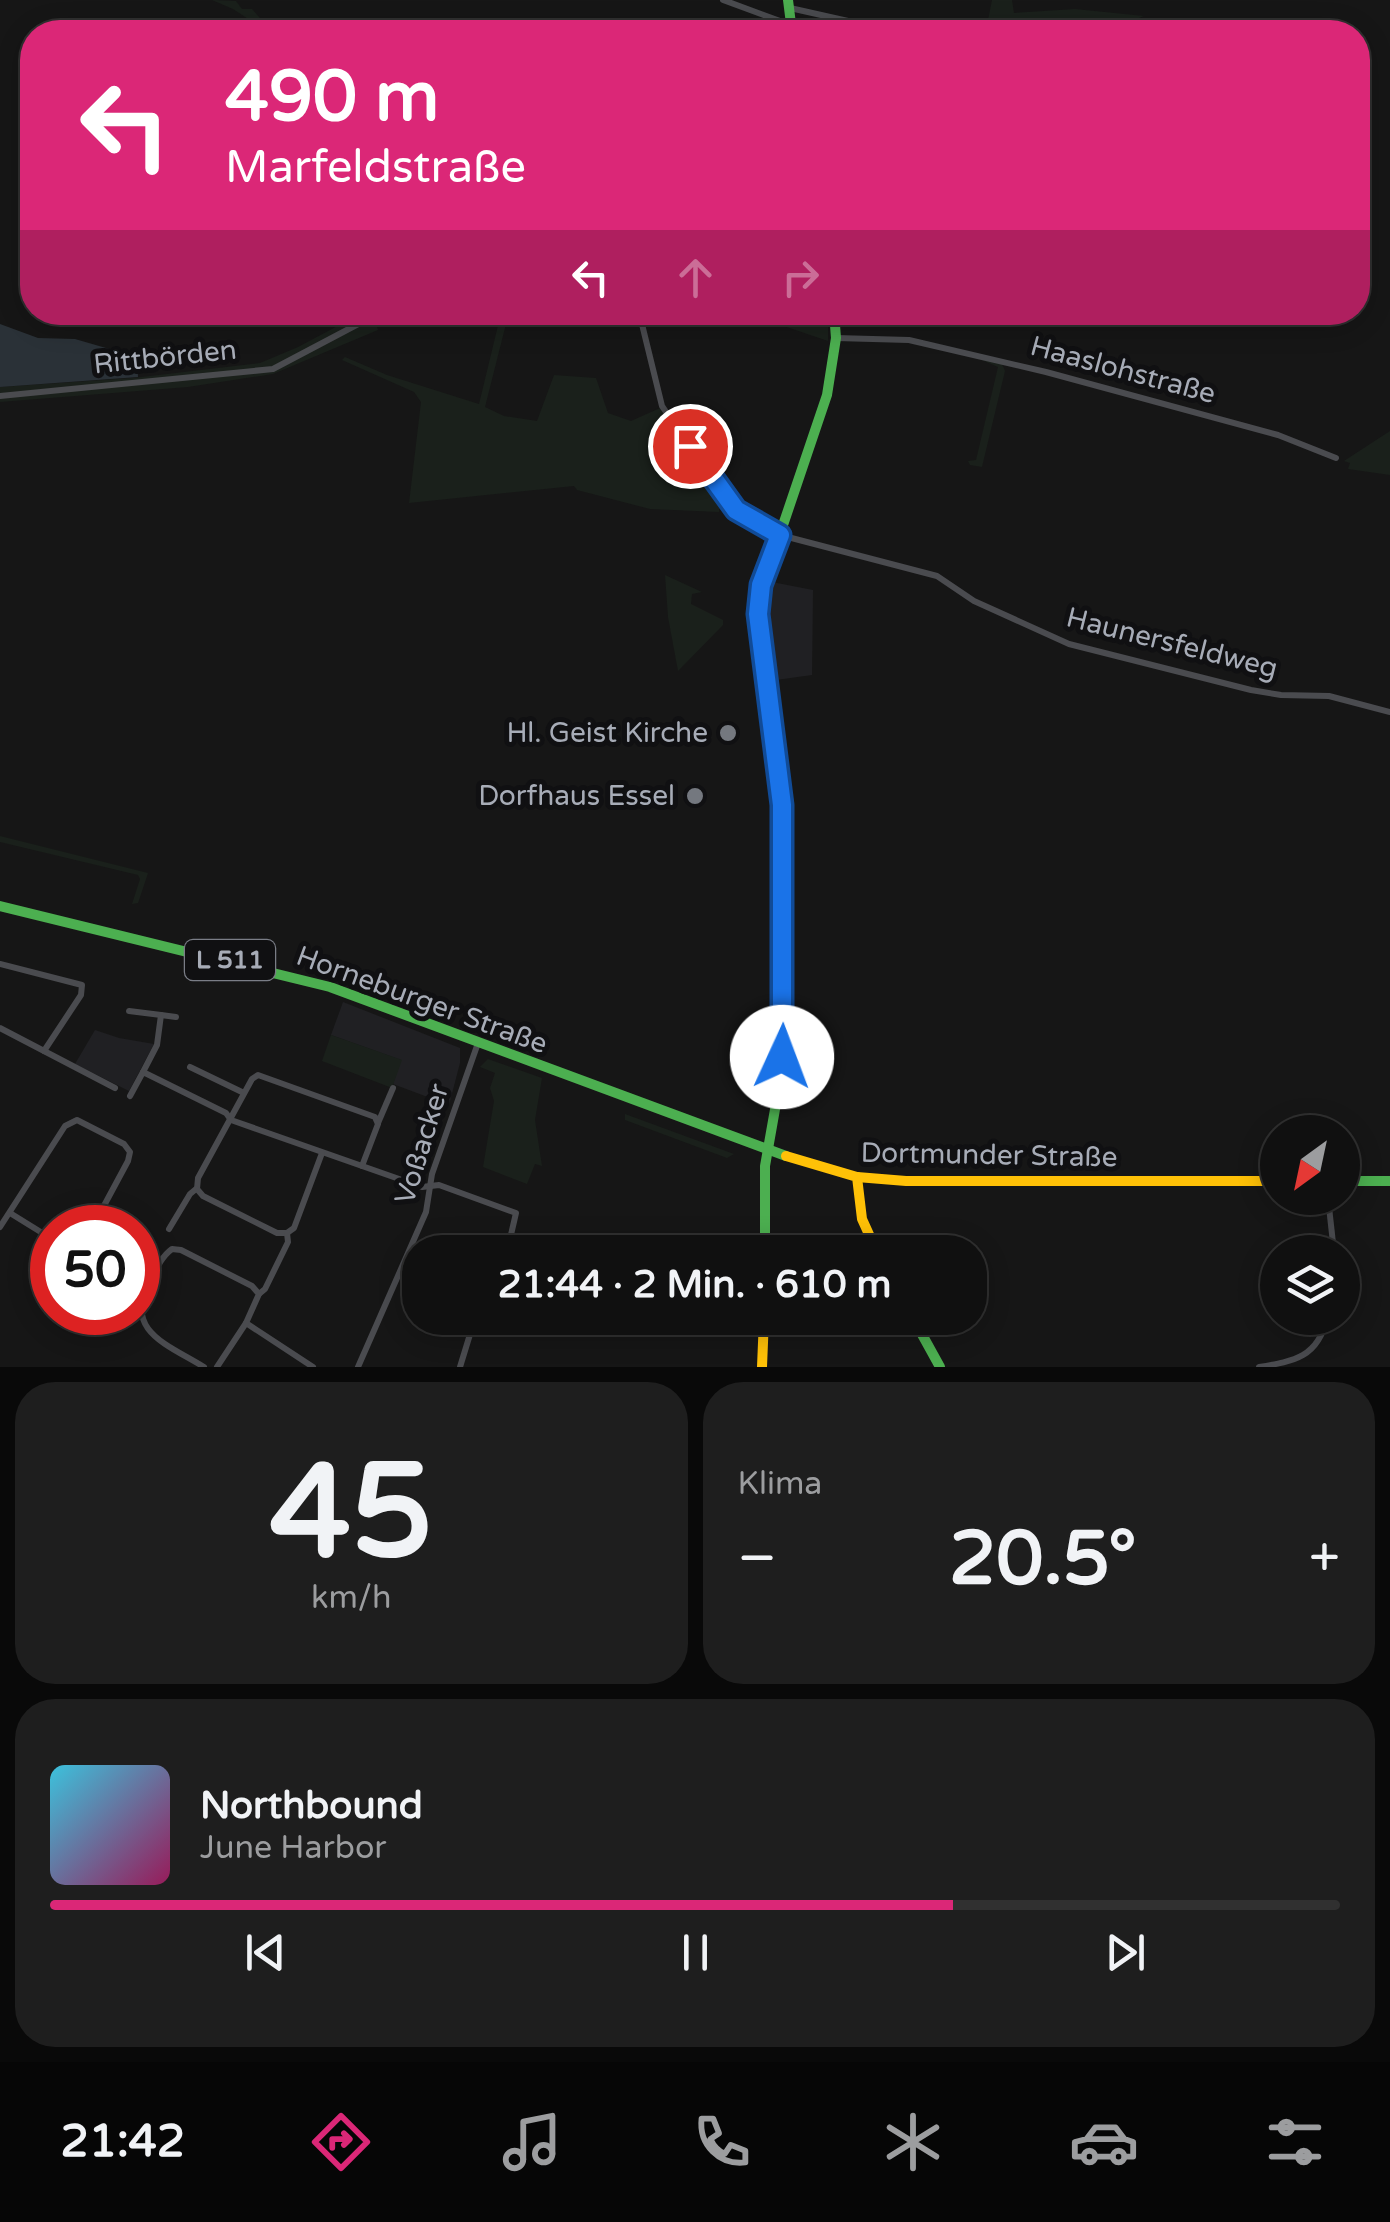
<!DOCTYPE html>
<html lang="de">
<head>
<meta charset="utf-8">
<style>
  :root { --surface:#101010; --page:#1e1e1e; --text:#f1f3f6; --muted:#9c9d9f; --line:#303030; --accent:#db2777 }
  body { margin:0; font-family:"Varela Round",sans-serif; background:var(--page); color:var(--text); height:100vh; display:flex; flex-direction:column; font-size:38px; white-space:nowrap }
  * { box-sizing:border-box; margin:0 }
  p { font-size:32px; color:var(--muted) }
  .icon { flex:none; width:55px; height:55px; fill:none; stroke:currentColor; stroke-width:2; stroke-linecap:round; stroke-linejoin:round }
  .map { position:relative; height:1367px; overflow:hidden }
  .side { display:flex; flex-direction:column; gap:15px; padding:15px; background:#090909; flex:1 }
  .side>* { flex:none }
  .banner { position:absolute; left:20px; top:20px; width:1350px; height:305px; border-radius:40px; box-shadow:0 5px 25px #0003,0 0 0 2px var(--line); background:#db2777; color:#fff; overflow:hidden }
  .needle { width:65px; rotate:213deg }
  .controls { position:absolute; left:1260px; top:1115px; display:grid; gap:20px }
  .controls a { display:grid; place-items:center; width:100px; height:100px; border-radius:50%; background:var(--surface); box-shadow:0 5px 25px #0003,0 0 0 2px var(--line); font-size:50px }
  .speed { position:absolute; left:30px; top:1205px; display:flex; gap:20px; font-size:50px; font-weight:700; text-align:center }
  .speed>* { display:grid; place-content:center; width:130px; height:130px; border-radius:50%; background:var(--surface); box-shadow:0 5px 25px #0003,0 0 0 2px var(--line); line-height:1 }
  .speed .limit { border:15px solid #d22; background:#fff; color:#111 }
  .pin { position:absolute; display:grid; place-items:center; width:85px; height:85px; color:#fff; margin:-42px; border:5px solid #fff; border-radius:50%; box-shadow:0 2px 10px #0007 }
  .me { position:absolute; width:110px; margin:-55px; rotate:2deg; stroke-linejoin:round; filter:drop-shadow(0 0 8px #0008) }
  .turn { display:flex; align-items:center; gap:35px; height:210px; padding:0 40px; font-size:45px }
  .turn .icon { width:130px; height:130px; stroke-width:2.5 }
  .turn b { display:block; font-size:70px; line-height:85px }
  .lanes { display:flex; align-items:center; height:95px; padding:0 40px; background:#0003; justify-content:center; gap:50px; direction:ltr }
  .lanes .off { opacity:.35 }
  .big { font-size:75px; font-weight:700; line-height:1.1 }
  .side .widget { flex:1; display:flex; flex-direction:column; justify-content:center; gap:15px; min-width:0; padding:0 35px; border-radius:40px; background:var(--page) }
  .side .dial { align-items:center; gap:0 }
  .dial b { font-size:130px; line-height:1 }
  .song { display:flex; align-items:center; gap:30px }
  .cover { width:120px; height:120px; border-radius:15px; background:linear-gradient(135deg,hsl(190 70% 55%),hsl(330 70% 35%)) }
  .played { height:10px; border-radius:5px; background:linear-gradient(90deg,var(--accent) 70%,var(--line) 70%) }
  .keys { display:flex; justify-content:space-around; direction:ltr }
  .heat { display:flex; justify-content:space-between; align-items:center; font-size:55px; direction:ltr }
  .side .tiles { flex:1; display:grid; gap:15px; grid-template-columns:1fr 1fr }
  .widget:last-child { grid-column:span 2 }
  .trip { position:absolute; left:402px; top:1235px; width:585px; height:100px; border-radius:40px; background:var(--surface); box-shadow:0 5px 25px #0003,0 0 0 2px var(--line); font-weight:700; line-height:100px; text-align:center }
  .tabs { display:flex; height:160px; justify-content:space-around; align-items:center; background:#060606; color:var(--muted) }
  .tabs .icon { width:70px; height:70px }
  .tabs .active { color:var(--accent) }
  .tabs b { font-size:45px; color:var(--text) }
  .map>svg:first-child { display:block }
</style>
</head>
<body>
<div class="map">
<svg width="1390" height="1367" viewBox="0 0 1390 1367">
  <rect width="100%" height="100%" fill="#161616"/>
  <g fill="#202023">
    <path d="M772 582 813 590 812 675 776 680 769 605Z"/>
    <path d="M343 1002 460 1048V1063L449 1105 393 1084 401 1060 331 1035Z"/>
    <path d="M95 1030 119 1038 154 1044 129 1091 75 1064Z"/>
  </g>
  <g fill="#1a201b">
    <path d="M212 0 236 1 242 9H252L267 26 262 28 233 9Z"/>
    <path d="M992 0H1012L1014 13 1075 9 1144 16 1129 22 1113 18 1078 24 1072 20C1052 33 1037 31 1015 29 1002 28 986 33 972 32L988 20Z"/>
    <path d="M362 313H398L376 323 378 330 273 374 188 387 0 402V387L133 378 260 363 298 347Z"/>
    <path d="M501 313H508L506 324 485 407 504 416 537 421 554 375 596 378 608 413 631 421 660 408 703 477 702 482 720 503 719 512 650 509 577 490 574 486 409 503 421 402 414 392 342 360 345 357 387 375 479 404Z"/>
    <path d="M760 313H828V341L763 319Z"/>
    <path d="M975 357 1002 364 1005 371 982 467 970 465 968 461 976 460 998 367Z"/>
    <path d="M1390 431V475L1348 469 1350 463 1344 461Z"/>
    <path d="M665 575 702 592 692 594 691 604 723 620V625L678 671 668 617Z"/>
    <path d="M0 836 148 873 138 903 132 904 140 879 138 875 0 842Z"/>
    <path d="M331 1035 402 1060 392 1088 322 1061Z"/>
    <path d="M488 1059 542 1078 535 1120 542 1166 535 1164 527 1184 483 1167 494 1101 490 1088 495 1073 480 1067Z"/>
    <path d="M625 1114 734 1154 727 1158 625 1120Z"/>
  </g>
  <path fill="#2a3137" d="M0 324 38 338 75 339 137 357 138 377 0 387Z"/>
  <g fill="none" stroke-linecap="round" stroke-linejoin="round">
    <g stroke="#4a4b4f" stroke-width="6">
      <path d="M723 0 791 25"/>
      <path d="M790 8 897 32"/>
      <path d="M639 312 662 406 725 499 747 518 780 535 937 576 974 601 1069 644 1251 690 1281 695 1329 696 1390 712"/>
      <path d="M836 338 909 340 1046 372 1278 435 1336 458"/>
      <path d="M0 396 273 369 381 312"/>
      <path d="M0 964 82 985 81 995 44 1051"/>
      <path d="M129 1011 161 1015 157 1045 143 1072"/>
      <path d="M161 1015 176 1017"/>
      <path d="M0 1028 115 1088"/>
      <path d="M190 1067 244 1093"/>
      <path d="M130 1096 143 1072 226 1113 231 1120 422 1187 439 1185 516 1213 507 1252"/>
      <path d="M378 1123 393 1088"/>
      <path d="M322 1153 294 1228 287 1233H277L203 1196 197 1189 198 1178 252 1079 258 1075 375 1117 378 1124 362 1166"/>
      <path d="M1328 1198 1334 1252"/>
      <path d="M10 1213 52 1239"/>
      <path d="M0 1227 65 1126 77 1120 124 1144 130 1152 128 1161 92 1228"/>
      <path d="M169 1229 190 1194 196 1189"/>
      <path d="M259 1294 265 1289 288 1242 287 1233"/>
      <path d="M246 1323 313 1367"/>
      <path d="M204 1367C169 1345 122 1331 150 1282 156 1270 161 1257 172 1249L181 1250 252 1286 259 1294 246 1323 217 1367"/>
      <path d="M358 1367 426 1212 432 1174 478 1043"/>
      <path d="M460 1367 475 1318"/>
      <path d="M1259 1367C1295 1361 1318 1357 1327 1318"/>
    </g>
    <g stroke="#4caf50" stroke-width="10">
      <path d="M788 0 792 32"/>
      <path d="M0 906 330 987 786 1156"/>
      <path d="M1342 1181H1390"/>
      <path d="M765 1252V1166L777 1098 783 1034 782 805 758 599 827 395 836 338 834 312"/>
      <path d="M913 1318 940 1367"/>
    </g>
    <g stroke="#ffc107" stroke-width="10">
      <path d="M786 1156 857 1177 862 1219 877 1252"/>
      <path d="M857 1177 906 1181H1278"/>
      <path d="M762 1367 764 1318"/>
    </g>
  </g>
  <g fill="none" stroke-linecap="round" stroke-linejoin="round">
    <g stroke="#114b97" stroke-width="25">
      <path id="route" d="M690 446 736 510 780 535 761 585 758 614 782 805V1057"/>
    </g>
    <use href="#route" stroke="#1a73e8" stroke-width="18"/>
  </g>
  <g fill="#74787f" stroke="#101012" stroke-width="4">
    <circle cx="728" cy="733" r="10"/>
    <circle cx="695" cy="796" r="10"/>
  </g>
  <g text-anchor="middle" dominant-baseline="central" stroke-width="10" stroke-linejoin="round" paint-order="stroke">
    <rect fill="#101012" stroke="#7a7d86" stroke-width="2.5" x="185" y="940" width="90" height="40" rx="8"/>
    <g font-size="25" font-weight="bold" fill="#a7acb7">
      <text x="230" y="960">L 511</text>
    </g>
    <g font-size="28" fill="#a7acb7" stroke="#101012">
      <text transform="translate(165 357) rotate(-6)">Rittbörden</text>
      <text transform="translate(1123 370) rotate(15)">Haaslohstraße</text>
      <text transform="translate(1172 643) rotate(14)">Haunersfeldweg</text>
      <text transform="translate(422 1000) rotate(20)">Horneburger Straße</text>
      <text transform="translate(422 1144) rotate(-73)">Voßacker</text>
      <text transform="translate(989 1155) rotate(1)">Dortmunder Straße</text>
    </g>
    <g font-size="28" fill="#a7acb7" stroke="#101012" text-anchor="end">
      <text x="708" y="733">Hl. Geist Kirche</text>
      <text x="675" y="796">Dorfhaus Essel</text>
    </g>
  </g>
</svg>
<div class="controls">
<a><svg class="needle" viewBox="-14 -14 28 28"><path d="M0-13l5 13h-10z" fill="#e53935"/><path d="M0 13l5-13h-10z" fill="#9c9d9f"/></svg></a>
<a><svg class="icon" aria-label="layers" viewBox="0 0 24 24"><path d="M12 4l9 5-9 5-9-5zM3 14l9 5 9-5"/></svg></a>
</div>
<div class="speed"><div class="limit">50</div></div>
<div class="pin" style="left:690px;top:446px;background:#d93025"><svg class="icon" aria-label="arrive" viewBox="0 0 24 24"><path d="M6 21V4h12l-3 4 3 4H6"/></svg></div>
<svg class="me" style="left:782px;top:1057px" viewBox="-20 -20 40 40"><circle r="19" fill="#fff"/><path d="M0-13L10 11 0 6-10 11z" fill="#1a73e8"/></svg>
<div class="trip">21:44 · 2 Min. · 610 m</div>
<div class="banner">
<div class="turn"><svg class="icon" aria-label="left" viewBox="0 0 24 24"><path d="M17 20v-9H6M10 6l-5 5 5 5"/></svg><div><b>490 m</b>Marfeldstraße</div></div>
<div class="lanes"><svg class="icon" aria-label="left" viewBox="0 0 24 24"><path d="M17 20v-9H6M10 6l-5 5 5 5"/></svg><svg class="icon off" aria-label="ahead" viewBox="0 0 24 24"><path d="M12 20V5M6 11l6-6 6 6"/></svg><svg class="icon off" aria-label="right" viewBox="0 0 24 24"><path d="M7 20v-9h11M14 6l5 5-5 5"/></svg></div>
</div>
</div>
<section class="side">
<div class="tiles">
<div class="widget dial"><b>45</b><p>km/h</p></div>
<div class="widget"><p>Klima</p>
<div class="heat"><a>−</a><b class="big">20.5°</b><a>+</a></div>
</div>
<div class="widget">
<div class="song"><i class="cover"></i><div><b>Northbound</b><p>June Harbor</p></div></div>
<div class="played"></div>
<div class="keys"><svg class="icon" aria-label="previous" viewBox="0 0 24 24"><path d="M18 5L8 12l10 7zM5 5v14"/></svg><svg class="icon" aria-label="pause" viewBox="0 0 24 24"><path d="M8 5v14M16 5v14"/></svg><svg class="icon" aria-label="next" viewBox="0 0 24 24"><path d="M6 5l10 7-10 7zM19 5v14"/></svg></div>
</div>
</div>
</section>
<nav class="tabs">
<b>21:42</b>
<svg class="icon active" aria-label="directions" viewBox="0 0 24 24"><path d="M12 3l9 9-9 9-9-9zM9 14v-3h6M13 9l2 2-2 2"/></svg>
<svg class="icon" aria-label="music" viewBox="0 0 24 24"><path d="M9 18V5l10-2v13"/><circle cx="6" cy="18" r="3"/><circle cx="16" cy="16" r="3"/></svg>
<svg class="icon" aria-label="phone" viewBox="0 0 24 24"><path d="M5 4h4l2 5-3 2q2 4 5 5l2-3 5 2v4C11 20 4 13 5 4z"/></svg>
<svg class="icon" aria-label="climate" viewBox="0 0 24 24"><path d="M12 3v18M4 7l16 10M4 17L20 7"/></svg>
<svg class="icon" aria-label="car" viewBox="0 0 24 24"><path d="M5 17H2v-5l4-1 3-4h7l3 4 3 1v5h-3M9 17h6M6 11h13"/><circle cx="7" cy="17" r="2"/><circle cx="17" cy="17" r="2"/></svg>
<svg class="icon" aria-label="filters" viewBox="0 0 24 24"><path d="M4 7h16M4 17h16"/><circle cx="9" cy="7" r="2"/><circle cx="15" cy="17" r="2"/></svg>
</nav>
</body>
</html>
